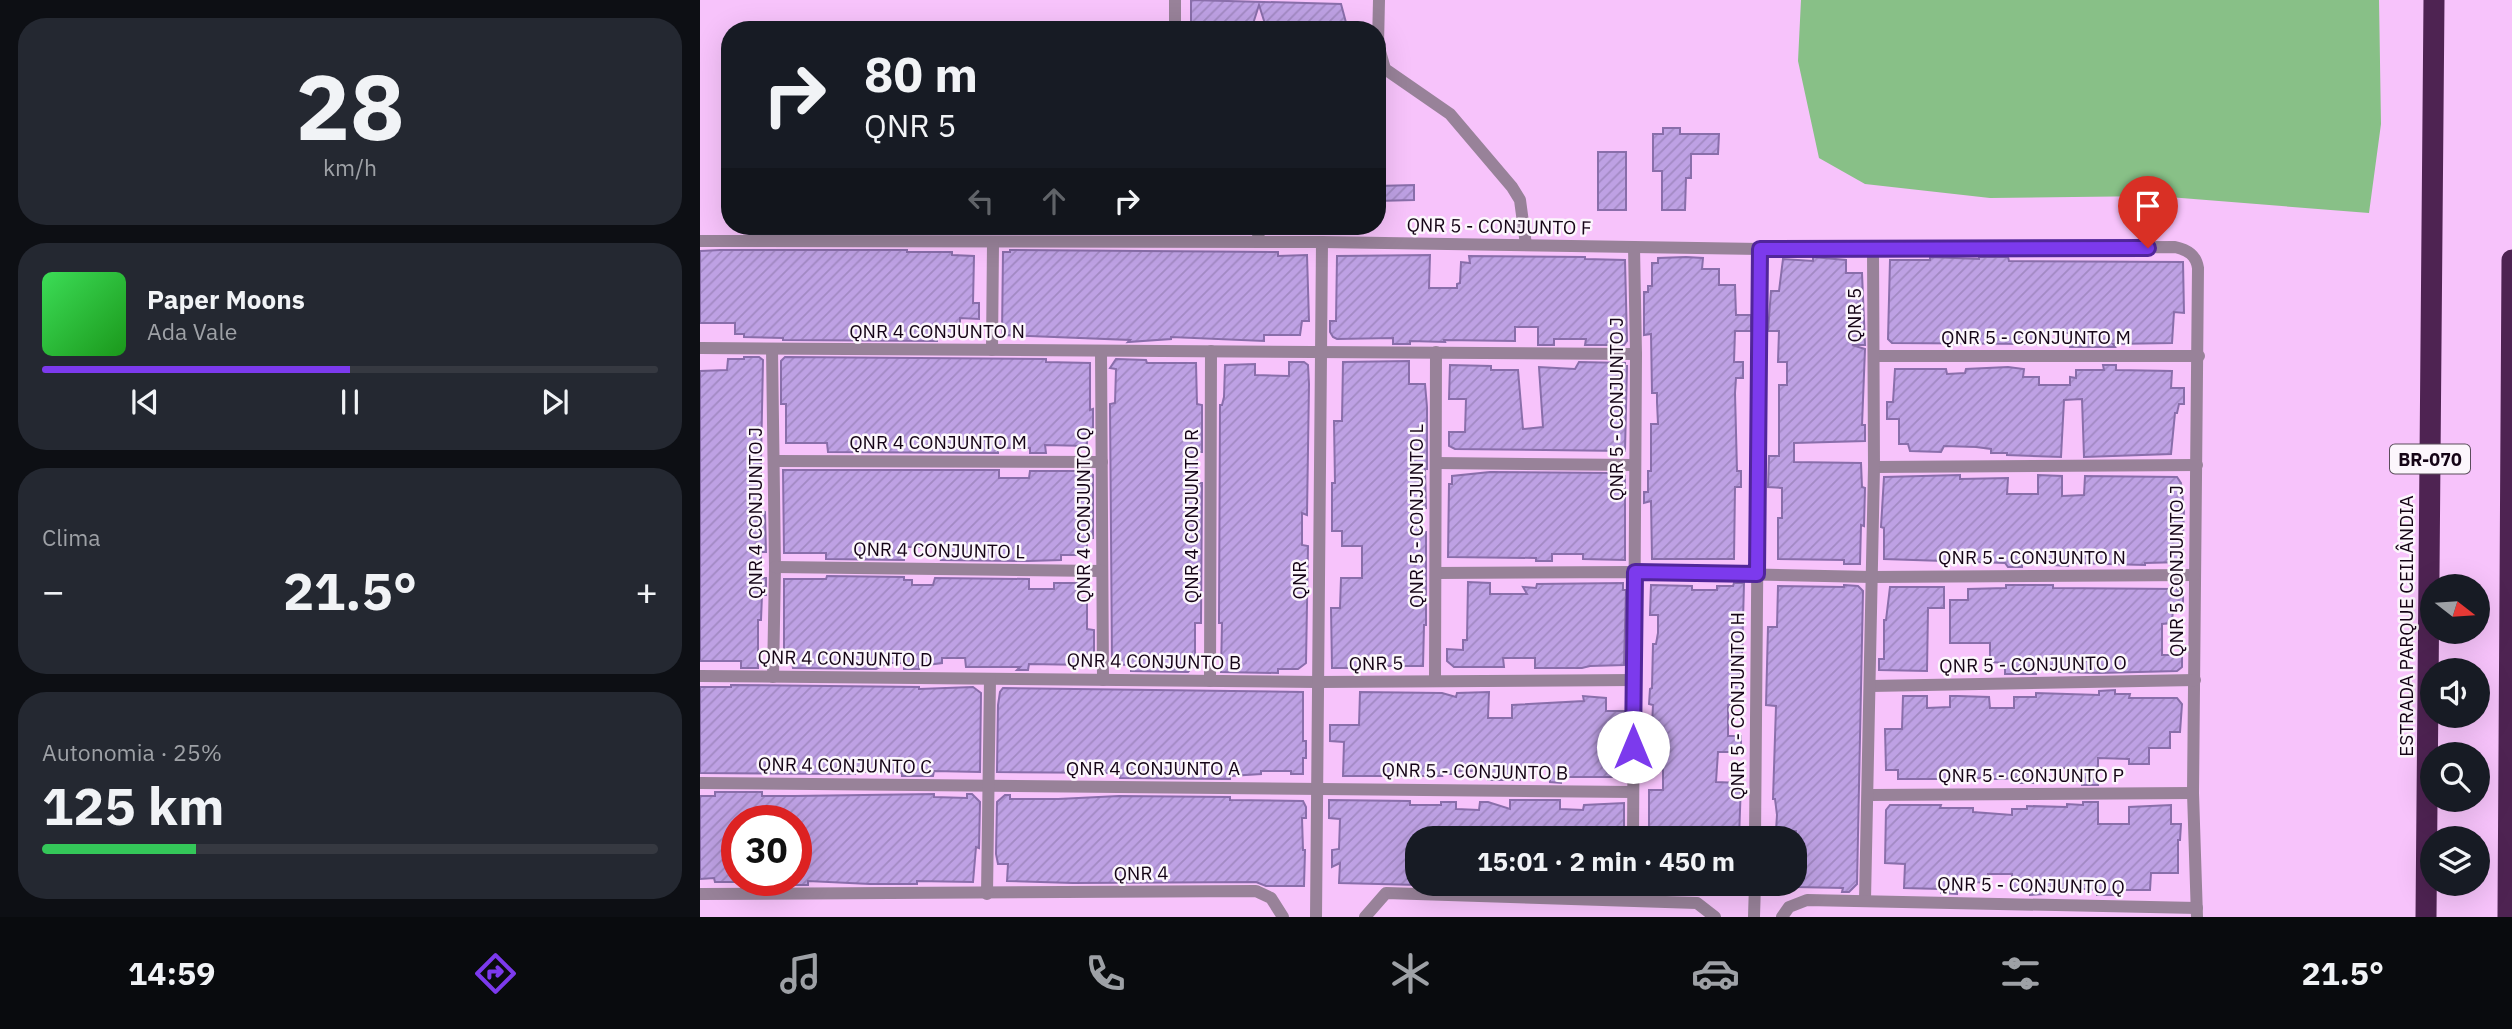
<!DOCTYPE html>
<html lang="pt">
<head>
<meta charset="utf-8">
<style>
  :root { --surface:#171b24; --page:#242831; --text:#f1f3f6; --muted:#9ea1a6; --line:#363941; --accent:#7c3aed }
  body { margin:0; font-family:"IBM Plex Sans",sans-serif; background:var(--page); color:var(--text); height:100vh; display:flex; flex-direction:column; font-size:26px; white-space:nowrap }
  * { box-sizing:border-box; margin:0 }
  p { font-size:23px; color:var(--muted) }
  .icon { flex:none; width:38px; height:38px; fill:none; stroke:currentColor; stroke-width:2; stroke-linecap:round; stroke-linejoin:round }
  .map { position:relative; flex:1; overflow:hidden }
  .drawer { display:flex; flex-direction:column; gap:18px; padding:18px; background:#0d0f14; width:700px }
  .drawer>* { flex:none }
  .top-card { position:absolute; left:21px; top:21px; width:665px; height:214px; border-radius:28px; box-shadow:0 7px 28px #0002; background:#171b24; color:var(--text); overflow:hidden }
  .needle { width:46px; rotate:107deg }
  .controls { position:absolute; left:1720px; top:574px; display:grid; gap:14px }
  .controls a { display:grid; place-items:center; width:70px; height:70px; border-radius:50%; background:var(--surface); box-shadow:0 7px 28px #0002; font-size:35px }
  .speed { position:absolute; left:21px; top:805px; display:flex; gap:14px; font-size:35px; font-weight:700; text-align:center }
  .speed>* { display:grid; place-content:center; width:91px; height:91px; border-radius:50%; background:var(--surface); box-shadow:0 7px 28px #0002; line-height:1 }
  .speed .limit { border:10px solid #d22; background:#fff; color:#111 }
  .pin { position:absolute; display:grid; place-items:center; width:60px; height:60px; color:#fff; margin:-72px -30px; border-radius:50% 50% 50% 0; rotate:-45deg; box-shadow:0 0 7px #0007 }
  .pin .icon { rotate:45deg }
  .me { position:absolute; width:77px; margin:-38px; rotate:0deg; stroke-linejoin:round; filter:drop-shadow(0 0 5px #0008) }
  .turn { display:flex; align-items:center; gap:24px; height:147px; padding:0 28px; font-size:32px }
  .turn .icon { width:91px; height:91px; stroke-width:2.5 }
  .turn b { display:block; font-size:49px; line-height:60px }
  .lanes { display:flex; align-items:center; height:66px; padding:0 28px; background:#0003; justify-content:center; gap:35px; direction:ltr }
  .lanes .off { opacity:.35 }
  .big { font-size:52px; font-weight:700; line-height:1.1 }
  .drawer .widget { flex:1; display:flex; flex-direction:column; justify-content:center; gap:10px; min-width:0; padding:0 24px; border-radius:28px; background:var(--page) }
  .drawer .dial { align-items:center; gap:0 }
  .dial b { font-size:91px; line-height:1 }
  .song { display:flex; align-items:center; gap:21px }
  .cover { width:84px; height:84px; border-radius:10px; background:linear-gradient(135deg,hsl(130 70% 55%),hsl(120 70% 35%)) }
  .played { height:7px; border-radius:4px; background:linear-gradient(90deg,var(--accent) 50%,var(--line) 50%) }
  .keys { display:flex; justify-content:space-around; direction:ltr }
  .heat { display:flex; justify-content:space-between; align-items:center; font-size:38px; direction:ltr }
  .charge { height:10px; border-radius:5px; background:linear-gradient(90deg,#34c759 25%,var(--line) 0) }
  .trip { position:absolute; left:705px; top:826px; width:402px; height:70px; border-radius:28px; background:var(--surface); box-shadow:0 7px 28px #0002; font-weight:700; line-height:70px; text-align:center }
  .tab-bar { display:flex; height:112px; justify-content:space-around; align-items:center; background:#090b0e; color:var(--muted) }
  .tab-bar .icon { width:49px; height:49px }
  .tab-bar .on { color:var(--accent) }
  .tab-bar b { font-size:32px; color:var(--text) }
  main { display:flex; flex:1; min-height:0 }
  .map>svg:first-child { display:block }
</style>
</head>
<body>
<main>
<section class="drawer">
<div class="widget dial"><b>28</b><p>km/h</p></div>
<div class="widget">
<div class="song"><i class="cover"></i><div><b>Paper Moons</b><p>Ada Vale</p></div></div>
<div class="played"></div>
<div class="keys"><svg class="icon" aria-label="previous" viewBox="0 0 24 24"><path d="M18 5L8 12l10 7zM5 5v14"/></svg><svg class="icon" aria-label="pause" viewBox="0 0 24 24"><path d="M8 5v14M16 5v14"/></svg><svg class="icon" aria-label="next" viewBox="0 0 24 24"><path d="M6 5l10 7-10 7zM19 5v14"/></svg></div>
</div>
<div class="widget"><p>Clima</p>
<div class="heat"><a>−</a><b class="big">21.5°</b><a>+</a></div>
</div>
<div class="widget"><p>Autonomia · 25%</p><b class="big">125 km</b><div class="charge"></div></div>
</section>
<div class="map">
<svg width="1812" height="917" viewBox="0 0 1812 917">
  <defs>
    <pattern id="building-hatch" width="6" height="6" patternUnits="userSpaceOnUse" patternTransform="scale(1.75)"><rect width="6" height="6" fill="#bea1e4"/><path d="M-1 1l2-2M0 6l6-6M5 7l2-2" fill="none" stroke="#a289c3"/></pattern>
  </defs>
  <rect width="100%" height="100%" fill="#f7c3fb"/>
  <path fill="#88c087" d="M1101 0H1679L1681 124 1669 213 1456 196 1290 198 1165 184 1119 158 1098 61Z"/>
  <g fill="url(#building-hatch)" stroke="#896eaa" stroke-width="2">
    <path d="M491 0 641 4 648 30H567L559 5 551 30 542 27V30H491Z"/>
    <path d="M963 128H980V134H1019L1018 154H991V178H986L985 210H962V171H953V134H963Z"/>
    <rect x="898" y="152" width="28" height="58"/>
    <path d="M714 185V200L677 201V186Z"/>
    <path d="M20 250H207V252H252V255L274 256 273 303H279V319L260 318V336H237V341L83 340V338L44 337V334H35V323H0V251Z"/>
    <path d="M310 250 578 252V256L607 255 609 321H602L600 335H564V341L471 337V339L428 342 430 340 302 335 303 252H310Z"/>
    <path d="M730 255 729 288H757V284L760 283 761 262 770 263 769 256 885 257V259L925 260 927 341 924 345H885L886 339H854V345H838V327H815V341L744 340 745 342 710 341V344H693V338L637 339 633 337 630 332V321H636L637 256Z"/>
    <path d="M986 257 1003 258 1002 269H1019V285H1035L1036 315H1051V331H1035L1034 362H1043V378H1036L1035 393 1037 471H1041V487H1035L1034 559H952L951 501 944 503V492H948V471H951V424H958L957 402V393H952L951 334 944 335V292H948V286H952V263H958V258Z"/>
    <path d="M1113 257 1146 260V273H1162L1165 345H1152L1165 349 1162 425H1165V441L1094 443V462L1161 463 1162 487 1165 488 1164 526 1161 525 1160 564H1144V560L1078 559V518H1082V488L1068 487 1069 456H1079V385H1087V362H1078L1079 331H1068L1071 291H1079L1083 259 1113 261Z"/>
    <path d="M1230 257 1279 259V257H1308L1309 261 1483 262 1484 313 1474 312 1472 343 1413 344 1415 347H1370V333H1340L1339 344 1192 343 1188 339 1190 260H1230Z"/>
    <path d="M44 357H59L63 360 60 510 65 512 66 552H61V578H66V595H62L61 620H58V668H41V661H0V371L27 370 28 359H44Z"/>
    <path d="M85 357 346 359V362L390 363V410L393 409V429H387V446L345 445 346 453H330V448H298V453L128 452 127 443H86V404H81V361Z"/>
    <path d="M416 359 446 360 447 363H496L497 404 502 405V452H497L496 483H502L501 623H495V664L488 672 431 671V666L428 665 412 664 410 404 415 403 416 369 410 368Z"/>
    <path d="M709 361V384H725L727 407V469H725L726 508 722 507 721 532H726V625H724L723 666H657V668H632L631 608H640L641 578H662V546H642V531H632V483H635L634 421H642L643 362Z"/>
    <path d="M589 362H604L608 365 609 384 607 515 602 513V545L608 546 606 663 598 669H578V673L521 672 522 623H519L520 405H522L524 397 525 365 555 364V375L589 376Z"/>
    <path d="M879 362 925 363V366H927L925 451 755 449 749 446V432H765L766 399H749L750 365 791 366V370H818L823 429 843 427 839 367 875 369Z"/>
    <path d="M1403 365H1416V370L1472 371 1471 388H1484V404H1479L1477 413H1475L1471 454 1384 457 1382 399 1364 400 1361 457 1307 455V453H1291V449L1276 447 1244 446 1241 452 1210 451 1208 444H1199V419H1187V402H1193L1195 369H1246L1247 374 1265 373 1266 369 1308 367 1324 369 1323 377H1339V385H1370V377L1376 378V370H1404Z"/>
    <path d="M83 470H299V478H329L330 471H389L393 475V538H387V555H361V560L328 561 241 560 242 557 235 556 238 547H205L204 560 126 559V553H84Z"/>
    <path d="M790 472 909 473V475L925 476V560L883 559V554H852V561H836V558L748 557 749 484H752V476Z"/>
    <path d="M1260 475V479L1308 478 1307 494H1338V475L1362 476V496L1384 495 1385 476 1477 477 1481 483 1484 510 1482 562 1445 563V565L1368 563V566L1353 565V562H1322V567H1308L1305 563 1184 559V528L1181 527 1184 477Z"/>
    <path d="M127 576 204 577V580H212V585H233L235 578 329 579V589H354V583H380V598H387V629L394 630V656H392L387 665 329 664 328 670H317L320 667H266L265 658H242V663L219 666V669H204V663H188L176 669 93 668 92 662H86L84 657V579H126Z"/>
    <path d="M768 582 790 583V594H827L823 587 836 588 837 584 923 583V590H926L924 665 890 666 882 668H835V658H803L804 667H754L747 661V649L763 650V640H767Z"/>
    <path d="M1034 583H1044L1042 658H1040V705H1028V736H1041V752H1018L1016 782 1041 783 1039 838H949V790H963V767H950L953 705 949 704 950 689 952 688 953 644H956L958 633V615H950L951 585 992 586V590H1017V586H1033Z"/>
    <path d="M1144 585 1158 586 1163 591 1157 884 1149 892H1142L1143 888 1096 887V831H1076L1077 815 1075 799H1073L1076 706 1066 705 1068 627H1077L1078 586 1144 587Z"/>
    <path d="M1306 585H1353V588L1476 589 1483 595V606L1473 608 1472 623 1462 624V655H1482V667L1477 671 1399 673 1359 672V667H1336V674H1305V663L1290 662V643H1250V600H1268V589L1306 588Z"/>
    <path d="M1190 587H1244V608H1228L1227 671 1179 670V659H1184V620H1186Z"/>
    <path d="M31 685 219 687V689L273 687 281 693 280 772 234 771 233 776H202V773L180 772H155V774L0 773V687H31Z"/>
    <path d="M303 688 603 692V741H606V758H603V774H591V771H561V774L530 776V779L420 778V773L297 772 298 705 300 692Z"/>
    <path d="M1415 690V694H1430L1429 698H1477L1482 704 1480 732H1470V748H1449V764H1429V759L1398 758V785H1382V781H1367V768H1336V783H1320V777L1304 779H1289V777L1273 779H1198V770H1186L1185 729H1202L1203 696H1227V708L1250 707V696H1258L1289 697 1290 708H1314V697H1336V693L1399 695V691Z"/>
    <path d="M660 692 742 693 756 697 757 693 789 692 788 718H812V705L884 701 883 696 906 698V711H924V727L918 728V760H914V777H866V780H861V783L850 782V768H820V780H788V771H757V774H741L742 776H643L644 742 630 741V725H659Z"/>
    <path d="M15 792H62V796H94L234 794V797L267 798V794H272L280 802 279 848 276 847 273 882 217 881V884H170L108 881V885H96V821H37V882H15L14 878 0 879V796H15Z"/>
    <path d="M305 795H310V799H358L419 796 530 797V800L603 801 606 807V818H602L603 850H605L604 886H566L556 882 373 883 307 881 308 864H298L296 854 297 802Z"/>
    <path d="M629 800 710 801V805H741V802H756V809L779 810 780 802H788L810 809V800H860V809L883 810 884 805 924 803V838H718V885L639 883 640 863 632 867V850L639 849 640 819 629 818Z"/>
    <path d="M1383 802H1398V824H1429V807L1471 805V824H1481L1480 840H1478V873H1451L1450 890H1421L1422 892 1413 893V895H1397V890L1386 889H1344V894L1330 895V890H1312V874H1288V883L1273 882V888H1257V894L1241 893V889L1204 888 1205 864 1185 863 1186 810 1190 805H1241L1240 808H1273V812L1312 815V809H1327V806L1367 807V804L1383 805Z"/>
  </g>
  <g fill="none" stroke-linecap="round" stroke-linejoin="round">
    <g stroke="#988299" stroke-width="12">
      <path d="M679 0 678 44 685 69 750 114 812 187 820 200 826 245"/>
      <path d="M475 30V0"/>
      <path d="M556 226 560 242"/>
      <path d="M0 241 622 242 1060 249 1475 247C1488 250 1496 255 1498 268L1493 793 1497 917"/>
      <path d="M0 348 936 354"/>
      <path d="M72 349 75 567 73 677"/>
      <path d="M292 350 293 243"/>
      <path d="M401 351 403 680"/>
      <path d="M1174 356H1499"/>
      <path d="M74 461 402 462"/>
      <path d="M736 463 935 465"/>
      <path d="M1174 467 1497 465"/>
      <path d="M75 567 402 571"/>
      <path d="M736 573 935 572 1171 577 1494 575"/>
      <path d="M0 676 618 682 934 680"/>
      <path d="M510 681 511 351"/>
      <path d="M735 681 736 352"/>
      <path d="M1171 686 1495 680"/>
      <path d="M0 783 933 792"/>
      <path d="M1169 795 1493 793"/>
      <path d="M933 838 936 354 934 247"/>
      <path d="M1055 838 1060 249"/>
      <path d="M0 894 556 891 571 898 583 917"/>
      <path d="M287 894 290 679"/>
      <path d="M932 899V884"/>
      <path d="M1165 900 1174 467 1173 250"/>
      <path d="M616 917 622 242"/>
      <path d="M665 917 686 893 997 903 1015 917"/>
      <path d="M1054 917 1055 884"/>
      <path d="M1082 917 1089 907 1107 900 1497 908"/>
    </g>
    <g stroke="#4e2352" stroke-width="21">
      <path d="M1726 917 1734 0"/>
      <path d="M1808 917 1812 260"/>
    </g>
  </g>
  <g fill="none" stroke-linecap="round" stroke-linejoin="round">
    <g stroke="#51269a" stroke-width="18">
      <path id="route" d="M933 747 935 572 1057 574 1060 249 1448 248"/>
    </g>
    <use href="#route" stroke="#7c3aed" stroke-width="12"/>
  </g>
  <g text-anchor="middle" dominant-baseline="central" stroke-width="5" stroke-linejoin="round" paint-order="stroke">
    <rect fill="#fcf6fc" stroke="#5a4d5b" stroke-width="2" x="1690" y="444.5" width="80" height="29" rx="5"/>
    <g font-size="18" font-weight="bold" fill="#150416">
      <text x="1730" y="459">BR-070</text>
    </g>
    <g font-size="19" fill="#150416" stroke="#fcf6fc">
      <text transform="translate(799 226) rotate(1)">QNR 5 - CONJUNTO F</text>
      <text transform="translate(1154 315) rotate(-90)">QNR 5</text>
      <text x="237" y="331">QNR 4 CONJUNTO N</text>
      <text x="1336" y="337">QNR 5 - CONJUNTO M</text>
      <text transform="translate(916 409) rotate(-90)">QNR 5 - CONJUNTO J</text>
      <text x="238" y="442">QNR 4 CONJUNTO M</text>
      <text transform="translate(55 513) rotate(-90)">QNR 4 CONJUNTO J</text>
      <text transform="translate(383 515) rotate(-90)">QNR 4 CONJUNTO Q</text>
      <text transform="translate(491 516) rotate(-90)">QNR 4 CONJUNTO R</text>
      <text transform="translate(716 516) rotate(-90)">QNR 5 - CONJUNTO L</text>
      <text transform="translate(239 550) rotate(1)">QNR 4 CONJUNTO L</text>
      <text x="1332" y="557">QNR 5 - CONJUNTO N</text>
      <text transform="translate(1476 571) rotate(-90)">QNR 5 CONJUNTO J</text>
      <text transform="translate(599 580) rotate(-90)">QNR</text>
      <text transform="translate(1706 626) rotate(-90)">ESTRADA PARQUE CEILÂNDIA</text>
      <text transform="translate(145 658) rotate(1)">QNR 4 CONJUNTO D</text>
      <text transform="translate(454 661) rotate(1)">QNR 4 CONJUNTO B</text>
      <text transform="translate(676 663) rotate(-1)">QNR 5</text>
      <text transform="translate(1333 664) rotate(-1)">QNR 5 - CONJUNTO O</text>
      <text transform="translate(1037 706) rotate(-90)">QNR 5 - CONJUNTO H</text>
      <text transform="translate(145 765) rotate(1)">QNR 4 CONJUNTO C</text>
      <text x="453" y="768">QNR 4 CONJUNTO A</text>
      <text transform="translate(775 771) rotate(1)">QNR 5 - CONJUNTO B</text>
      <text x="1331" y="775">QNR 5 - CONJUNTO P</text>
      <text transform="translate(441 873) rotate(-1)">QNR 4</text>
      <text transform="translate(1331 885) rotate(1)">QNR 5 - CONJUNTO Q</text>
    </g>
  </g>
</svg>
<div class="controls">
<a><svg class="needle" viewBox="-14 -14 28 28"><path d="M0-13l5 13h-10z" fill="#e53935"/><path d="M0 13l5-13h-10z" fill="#9ea1a6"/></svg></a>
<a><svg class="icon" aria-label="sound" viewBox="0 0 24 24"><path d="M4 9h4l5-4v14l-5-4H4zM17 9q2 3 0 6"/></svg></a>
<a><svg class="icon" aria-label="search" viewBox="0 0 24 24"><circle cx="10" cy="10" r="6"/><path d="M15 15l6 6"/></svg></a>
<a><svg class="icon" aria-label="layers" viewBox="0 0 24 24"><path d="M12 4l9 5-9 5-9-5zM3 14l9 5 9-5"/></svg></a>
</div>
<div class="speed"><div class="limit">30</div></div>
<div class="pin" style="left:1448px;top:248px;background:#d93025"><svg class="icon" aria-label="arrive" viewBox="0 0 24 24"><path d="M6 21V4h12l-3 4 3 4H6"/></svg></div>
<svg class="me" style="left:933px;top:747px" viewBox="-20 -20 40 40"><circle r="19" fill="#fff"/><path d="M0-13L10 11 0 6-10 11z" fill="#7c3aed"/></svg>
<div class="trip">15:01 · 2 min · 450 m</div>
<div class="top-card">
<div class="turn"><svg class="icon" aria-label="right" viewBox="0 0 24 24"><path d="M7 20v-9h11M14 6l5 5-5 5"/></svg><div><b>80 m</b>QNR 5</div></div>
<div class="lanes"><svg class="icon off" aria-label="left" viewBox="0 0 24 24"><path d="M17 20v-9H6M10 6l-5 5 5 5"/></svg><svg class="icon off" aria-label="ahead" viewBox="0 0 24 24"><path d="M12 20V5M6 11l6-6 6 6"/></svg><svg class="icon" aria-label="right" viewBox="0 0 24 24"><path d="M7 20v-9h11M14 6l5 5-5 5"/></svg></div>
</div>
</div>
</main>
<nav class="tab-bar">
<b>14:59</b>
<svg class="icon on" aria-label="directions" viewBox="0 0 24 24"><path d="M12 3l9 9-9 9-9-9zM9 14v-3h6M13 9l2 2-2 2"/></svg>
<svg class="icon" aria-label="music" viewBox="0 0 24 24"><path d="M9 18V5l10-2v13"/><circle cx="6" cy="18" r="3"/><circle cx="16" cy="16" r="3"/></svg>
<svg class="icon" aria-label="phone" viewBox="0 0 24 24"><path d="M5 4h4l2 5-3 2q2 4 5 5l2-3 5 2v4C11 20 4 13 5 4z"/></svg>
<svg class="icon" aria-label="climate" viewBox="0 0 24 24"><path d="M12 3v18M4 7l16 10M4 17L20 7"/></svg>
<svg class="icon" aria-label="car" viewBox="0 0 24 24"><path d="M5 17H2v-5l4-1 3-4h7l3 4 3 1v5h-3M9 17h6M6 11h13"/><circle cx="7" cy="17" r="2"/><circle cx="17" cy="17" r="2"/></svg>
<svg class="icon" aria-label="filters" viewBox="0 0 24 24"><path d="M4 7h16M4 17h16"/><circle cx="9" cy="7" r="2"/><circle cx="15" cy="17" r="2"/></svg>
<b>21.5°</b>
</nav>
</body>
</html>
